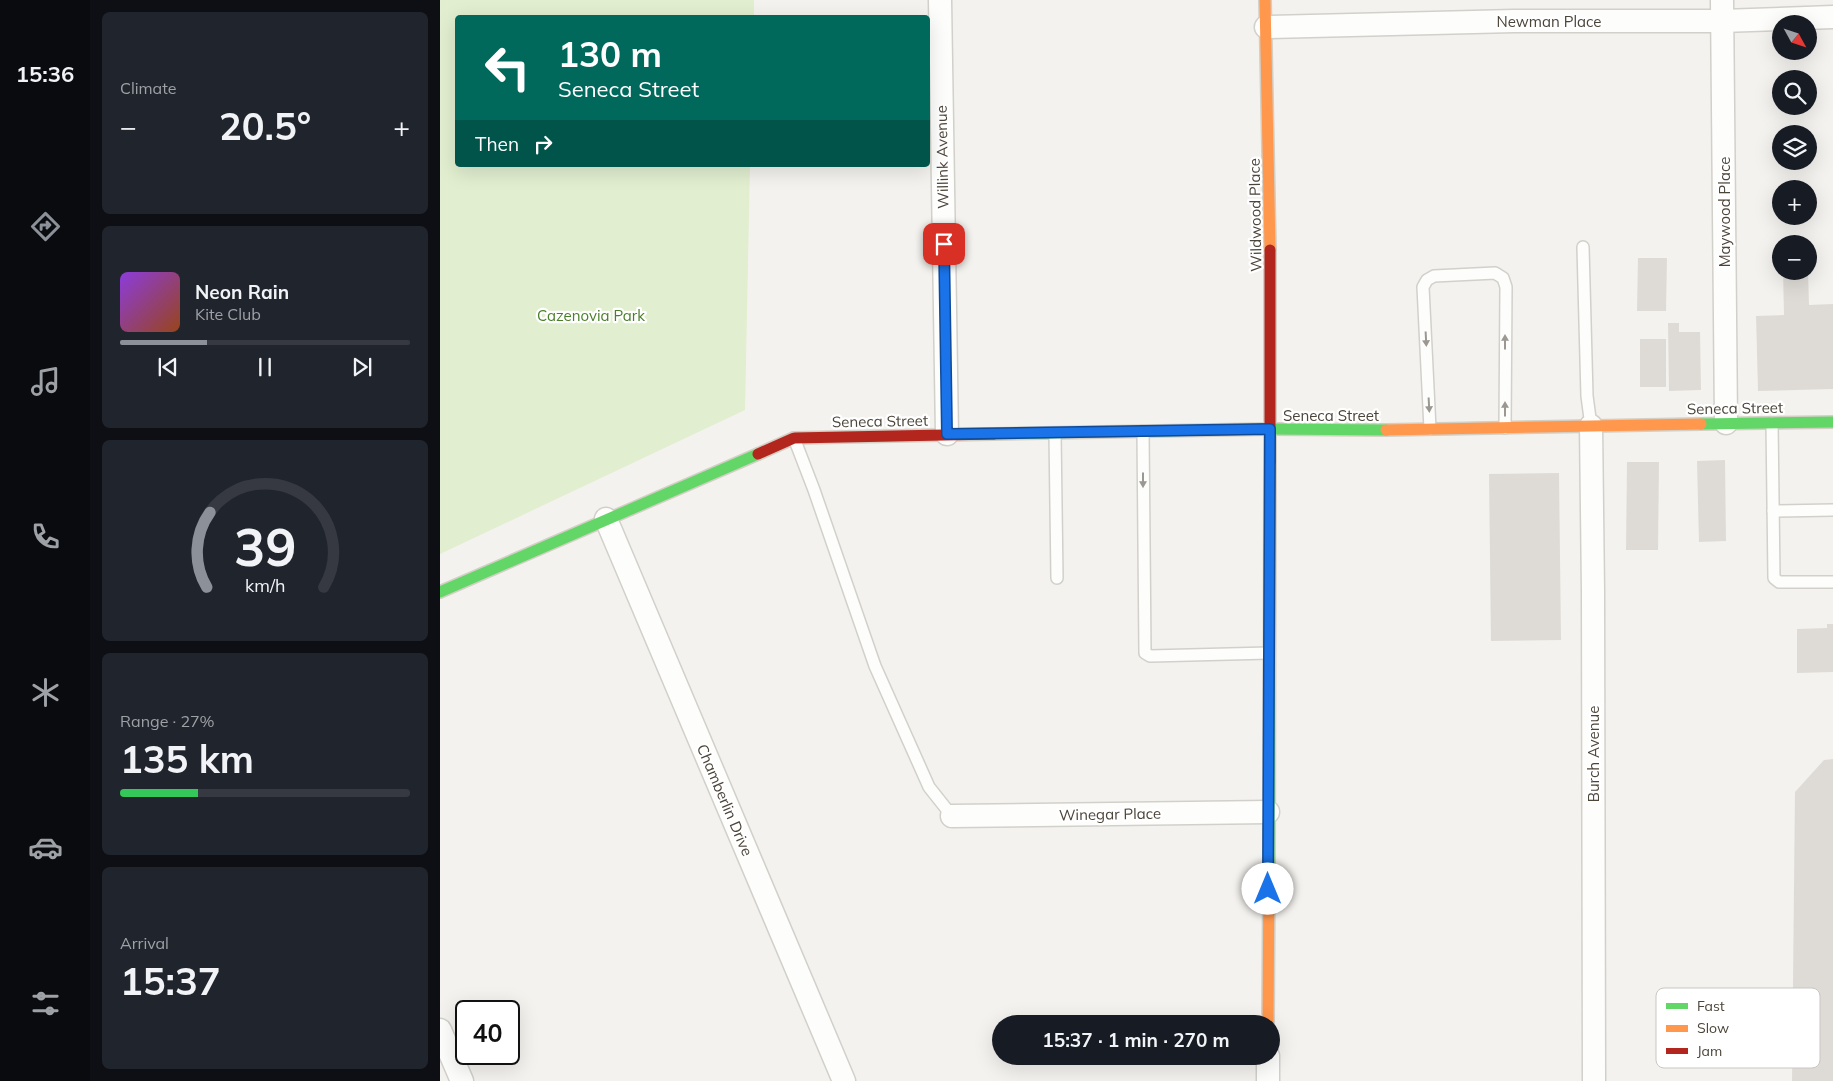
<!DOCTYPE html>
<html lang="en">
<head>
<meta charset="utf-8">
<style>
  :root { --surface:#171b24; --page:#20242c; --text:#f1f3f6; --muted:#9ea1a6; --line:#363941; --accent:#8c9099 }
  body { margin:0; font-family:Mulish,sans-serif; background:var(--page); color:var(--text); height:100vh; display:flex; flex-direction:column; font-size:19px; white-space:nowrap }
  * { box-sizing:border-box; margin:0 }
  p { font-size:16px; color:var(--muted) }
  .icon { flex:none; width:28px; height:28px; fill:none; stroke:currentColor; stroke-width:2; stroke-linecap:round; stroke-linejoin:round }
  .map { position:relative; flex:1; overflow:hidden }
  .details { display:flex; flex-direction:column; gap:12px; padding:12px; background:#0d0f14; width:350px }
  .details>* { flex:none }
  .guide { position:absolute; left:15px; top:15px; width:475px; height:152px; border-radius:5px; box-shadow:0 5px 20px #0002; background:#00695c; color:#fff; overflow:hidden }
  .needle { width:32px; rotate:130deg }
  .buttons { position:absolute; left:1332px; top:15px; display:grid; gap:10px }
  .buttons a { display:grid; place-items:center; width:45px; height:45px; border-radius:50%; background:var(--surface); box-shadow:0 5px 20px #0002; font-size:25px }
  .speed { position:absolute; left:15px; top:1000px; display:flex; gap:10px; font-size:25px; font-weight:700; text-align:center }
  .speed>* { display:grid; place-content:center; width:65px; height:65px; border-radius:50%; background:var(--surface); box-shadow:0 5px 20px #0002; line-height:1 }
  .speed .limit { border:2px solid #111; border-radius:8px; background:#fff; color:#111 }
  .pin { position:absolute; display:grid; place-items:center; width:42px; height:42px; color:#fff; margin:-21px; border-radius:10px; box-shadow:0 2px 8px #0006 }
  .me { position:absolute; width:55px; margin:-28px; rotate:0deg; stroke-linejoin:round; filter:drop-shadow(0 0 4px #0008) }
  .turn { display:flex; align-items:center; gap:18px; height:105px; padding:0 20px; font-size:22px }
  .turn .icon { width:65px; height:65px; stroke-width:2.5 }
  .turn b { display:block; font-size:35px; line-height:42px }
  .then { display:flex; align-items:center; height:48px; padding:0 20px; background:#0003; gap:10px; font-size:19px }
  .big { font-size:38px; font-weight:700; line-height:1.1 }
  .details .card { flex:1; display:flex; flex-direction:column; justify-content:center; gap:8px; min-width:0; padding:0 18px; border-radius:8px; background:var(--page) }
  .details .dial { align-items:center; gap:0 }
  .dial svg { height:130px; overflow:visible; fill:none; stroke:var(--line); stroke-width:7; stroke-linecap:round; text-anchor:middle }
  .dial text { fill:var(--text); stroke:none }
  .song { display:flex; align-items:center; gap:15px }
  .cover { width:60px; height:60px; border-radius:8px; background:linear-gradient(135deg,hsl(270 70% 55%),hsl(20 70% 35%)) }
  .played { height:5px; border-radius:2px; background:linear-gradient(90deg,var(--accent) 30%,var(--line) 30%) }
  .keys { display:flex; justify-content:space-around; direction:ltr }
  .heat { display:flex; justify-content:space-between; align-items:center; font-size:28px; direction:ltr }
  .charge { height:8px; border-radius:4px; background:linear-gradient(90deg,#34c759 27%,var(--line) 0) }
  .trip { position:absolute; left:552px; top:1015px; width:288px; height:50px; border-radius:25px; background:var(--surface); box-shadow:0 5px 20px #0002; font-weight:700; line-height:50px; text-align:center }
  main { display:flex; flex:1; min-height:0 }
  .dock { display:flex; flex-direction:column; width:90px; justify-content:space-around; align-items:center; background:#090b0e; color:var(--muted) }
  .dock .icon { width:35px; height:35px }
  .dock .current { color:var(--accent) }
  .dock b { font-size:22px; color:var(--text) }
  .map>svg:first-child { display:block }
</style>
</head>
<body>
<main>
<nav class="dock">
<b>15:36</b>
<svg class="icon current" aria-label="directions" viewBox="0 0 24 24"><path d="M12 3l9 9-9 9-9-9zM9 14v-3h6M13 9l2 2-2 2"/></svg>
<svg class="icon" aria-label="music" viewBox="0 0 24 24"><path d="M9 18V5l10-2v13"/><circle cx="6" cy="18" r="3"/><circle cx="16" cy="16" r="3"/></svg>
<svg class="icon" aria-label="phone" viewBox="0 0 24 24"><path d="M5 4h4l2 5-3 2q2 4 5 5l2-3 5 2v4C11 20 4 13 5 4z"/></svg>
<svg class="icon" aria-label="climate" viewBox="0 0 24 24"><path d="M12 3v18M4 7l16 10M4 17L20 7"/></svg>
<svg class="icon" aria-label="car" viewBox="0 0 24 24"><path d="M5 17H2v-5l4-1 3-4h7l3 4 3 1v5h-3M9 17h6M6 11h13"/><circle cx="7" cy="17" r="2"/><circle cx="17" cy="17" r="2"/></svg>
<svg class="icon" aria-label="filters" viewBox="0 0 24 24"><path d="M4 7h16M4 17h16"/><circle cx="9" cy="7" r="2"/><circle cx="15" cy="17" r="2"/></svg>
</nav>
<section class="details">
<div class="card"><p>Climate</p>
<div class="heat"><a>−</a><b class="big">20.5°</b><a>+</a></div>
</div>
<div class="card">
<div class="song"><i class="cover"></i><div><b>Neon Rain</b><p>Kite Club</p></div></div>
<div class="played"></div>
<div class="keys"><svg class="icon" aria-label="previous" viewBox="0 0 24 24"><path d="M18 5L8 12l10 7zM5 5v14"/></svg><svg class="icon" aria-label="pause" viewBox="0 0 24 24"><path d="M8 5v14M16 5v14"/></svg><svg class="icon" aria-label="next" viewBox="0 0 24 24"><path d="M6 5l10 7-10 7zM19 5v14"/></svg></div>
</div>
<div class="card dial"><svg viewBox="0 0 100 80">
<path d="M14 69A42 42 0 1 1 86 69"/>
<path d="M14 69A42 42 0 0 1 16 23" stroke="#8c9099"/>
<text x="50" y="56" font-size="32" font-weight="700">39</text>
<text x="50" y="72" font-size="11">km/h</text>
</svg></div>
<div class="card"><p>Range · 27%</p><b class="big">135 km</b><div class="charge"></div></div>
<div class="card"><p>Arrival</p><b class="big">15:37</b></div>
</section>
<div class="map">
<svg width="1393" height="1081" viewBox="0 0 1393 1081">
  <rect width="100%" height="100%" fill="#f4f2ee"/>
  <path fill="#e1eecf" d="M0 0H314V17L18 18V165H310L305 410 0 554Z"/>
  <g fill="#dedbd6">
    <path d="M1198 258H1227L1226 311H1197Z"/>
    <path d="M1343 271H1368L1369 305 1393 304V389L1318 391 1316 316 1344 315Z"/>
    <path d="M1228 323H1239V332H1260L1261 390 1229 391Z"/>
    <rect x="1200" y="339" width="26" height="48"/>
    <path d="M1285 460 1286 541 1259 542 1257 461Z"/>
    <path d="M1187 462H1219L1218 550H1186Z"/>
    <path d="M1119 473 1121 640 1051 641 1049 474Z"/>
    <path d="M1387 624H1393V672L1357 673V629L1387 628Z"/>
    <path d="M1393 759V1081H1352L1355 792 1384 760Z"/>
  </g>
  <g fill="none" stroke-linecap="round" stroke-linejoin="round">
    <g stroke="#d2d0cb" stroke-width="14">
      <g id="lane">
        <path d="M1143 247 1147 396 1151 426"/>
        <path d="M1332 423 1334 578 1339 582H1393"/>
        <path d="M990 429 983 287 987 280 994 276 1055 273 1063 278 1066 287 1065 428"/>
        <path d="M703 431 705 653 710 656 829 653"/>
        <path d="M615 433 617 578"/>
        <path d="M354 438 374 490 435 666 489 787 512 816"/>
        <path d="M1333 511 1393 510"/>
      </g>
    </g>
    <g stroke="#d2d0cb" stroke-width="25">
      <g id="street">
        <path d="M500 0 507 434"/>
        <path d="M1282 0 1286 423"/>
        <path d="M826 27 1074 21H1282L1393 17"/>
        <path d="M1151 426 1153 592 1154 1081"/>
        <path d="M166 519 404 1081"/>
        <path d="M512 816 828 812"/>
        <path d="M0 1030 22 1081"/>
        <path d="M828 1056V1081"/>
      </g>
    </g>
    <g stroke="#d3cfc5" stroke-width="14">
      <g id="fast">
        <path d="M1261 424 1393 422"/>
        <path d="M554 434 830 429 946 430"/>
        <path d="M0 592 318 454"/>
        <path d="M829 868 830 462"/>
      </g>
    </g>
    <g stroke="#d3cfc5" stroke-width="14">
      <g id="slow">
        <path d="M825 0 830 250"/>
        <path d="M946 430 1261 424"/>
        <path d="M828 1024 829 868"/>
      </g>
    </g>
    <g stroke="#d3cfc5" stroke-width="14">
      <g id="jam">
        <path d="M830 250V462"/>
        <path d="M318 454 354 438 554 434"/>
      </g>
    </g>
    <use href="#lane" stroke="#fdfdfc" stroke-width="11"/>
    <use href="#street" stroke="#fdfdfc" stroke-width="22"/>
    <use href="#fast" stroke="#63d668" stroke-width="11"/>
    <use href="#slow" stroke="#ff974d" stroke-width="11"/>
    <use href="#jam" stroke="#b3261e" stroke-width="11"/>
  </g>
  <defs><path id="oneway-solid" d="M-6-.8H1V-3.2L6.5 0L1 3.2V.8H-6Z" transform="scale(1.25)"/></defs>
  <g fill="#9b9791">
    <use href="#oneway-solid" transform="translate(986 339) rotate(87)"/>
    <use href="#oneway-solid" transform="translate(1065 342) rotate(-90)"/>
    <use href="#oneway-solid" transform="translate(989 405) rotate(87)"/>
    <use href="#oneway-solid" transform="translate(1065 409) rotate(-90)"/>
    <use href="#oneway-solid" transform="translate(703 480) rotate(90)"/>
  </g>
  <g fill="none" stroke-linecap="round" stroke-linejoin="round">
    <g stroke="#114b97" stroke-width="12">
      <path id="route" d="M504 244 507 434 830 429 828 889"/>
    </g>
    <use href="#route" stroke="#1a73e8" stroke-width="9"/>
  </g>
  <g text-anchor="middle" dominant-baseline="central" stroke-width="4.5" stroke-linejoin="round" paint-order="stroke">
    <g font-size="15" fill="#4b4439" stroke="#fff">
      <text x="1109" y="21">Newman Place</text>
      <text transform="translate(502 157) rotate(-91)">Willink Avenue</text>
      <text transform="translate(1284 212) rotate(-90)">Maywood Place</text>
      <text transform="translate(815 215) rotate(-91)">Wildwood Place</text>
      <text transform="translate(1295 408) rotate(-1)">Seneca Street</text>
      <text x="891" y="415">Seneca Street</text>
      <text transform="translate(440 421) rotate(-1)">Seneca Street</text>
      <text transform="translate(1153 754) rotate(-90)">Burch Avenue</text>
      <text transform="translate(285 800) rotate(67)">Chamberlin Drive</text>
      <text transform="translate(670 814) rotate(-1)">Winegar Place</text>
    </g>
    <g font-size="15" fill="#4a7f2a" stroke="#fff">
      <text x="151" y="315">Cazenovia Park</text>
    </g>
  </g>
  <rect x="1216" y="988" width="164" height="80" rx="8" fill="#fff" stroke="#c9c7c4" stroke-width="1"/>
  <rect x="1226" y="1003" width="22" height="6" fill="#63d668"/>
  <rect x="1226" y="1025" width="22" height="7" fill="#ff974d"/>
  <rect x="1226" y="1048" width="22" height="6" fill="#b3261e"/>
  <g font-size="14" fill="#4b4439">
    <text x="1257" y="1011">Fast</text>
    <text x="1257" y="1033">Slow</text>
    <text x="1257" y="1056">Jam</text>
  </g>
</svg>
<div class="buttons">
<a><svg class="needle" viewBox="-14 -14 28 28"><path d="M0-13l5 13h-10z" fill="#e53935"/><path d="M0 13l5-13h-10z" fill="#9ea1a6"/></svg></a>
<a><svg class="icon" aria-label="search" viewBox="0 0 24 24"><circle cx="10" cy="10" r="6"/><path d="M15 15l6 6"/></svg></a>
<a><svg class="icon" aria-label="layers" viewBox="0 0 24 24"><path d="M12 4l9 5-9 5-9-5zM3 14l9 5 9-5"/></svg></a>
<a>+</a>
<a>−</a>
</div>
<div class="speed"><div class="limit">40</div></div>
<div class="pin" style="left:504px;top:244px;background:#d93025"><svg class="icon" aria-label="arrive" viewBox="0 0 24 24"><path d="M6 21V4h12l-3 4 3 4H6"/></svg></div>
<svg class="me" style="left:828px;top:889px" viewBox="-20 -20 40 40"><circle r="19" fill="#fff"/><path d="M0-13L10 11 0 6-10 11z" fill="#1a73e8"/></svg>
<div class="trip">15:37 · 1 min · 270 m</div>
<div class="guide">
<div class="turn"><svg class="icon" aria-label="left" viewBox="0 0 24 24"><path d="M17 20v-9H6M10 6l-5 5 5 5"/></svg><div><b>130 m</b>Seneca Street</div></div>
<div class="then">Then<svg class="icon" aria-label="right" viewBox="0 0 24 24"><path d="M7 20v-9h11M14 6l5 5-5 5"/></svg></div>
</div>
</div>
</main>
</body>
</html>
